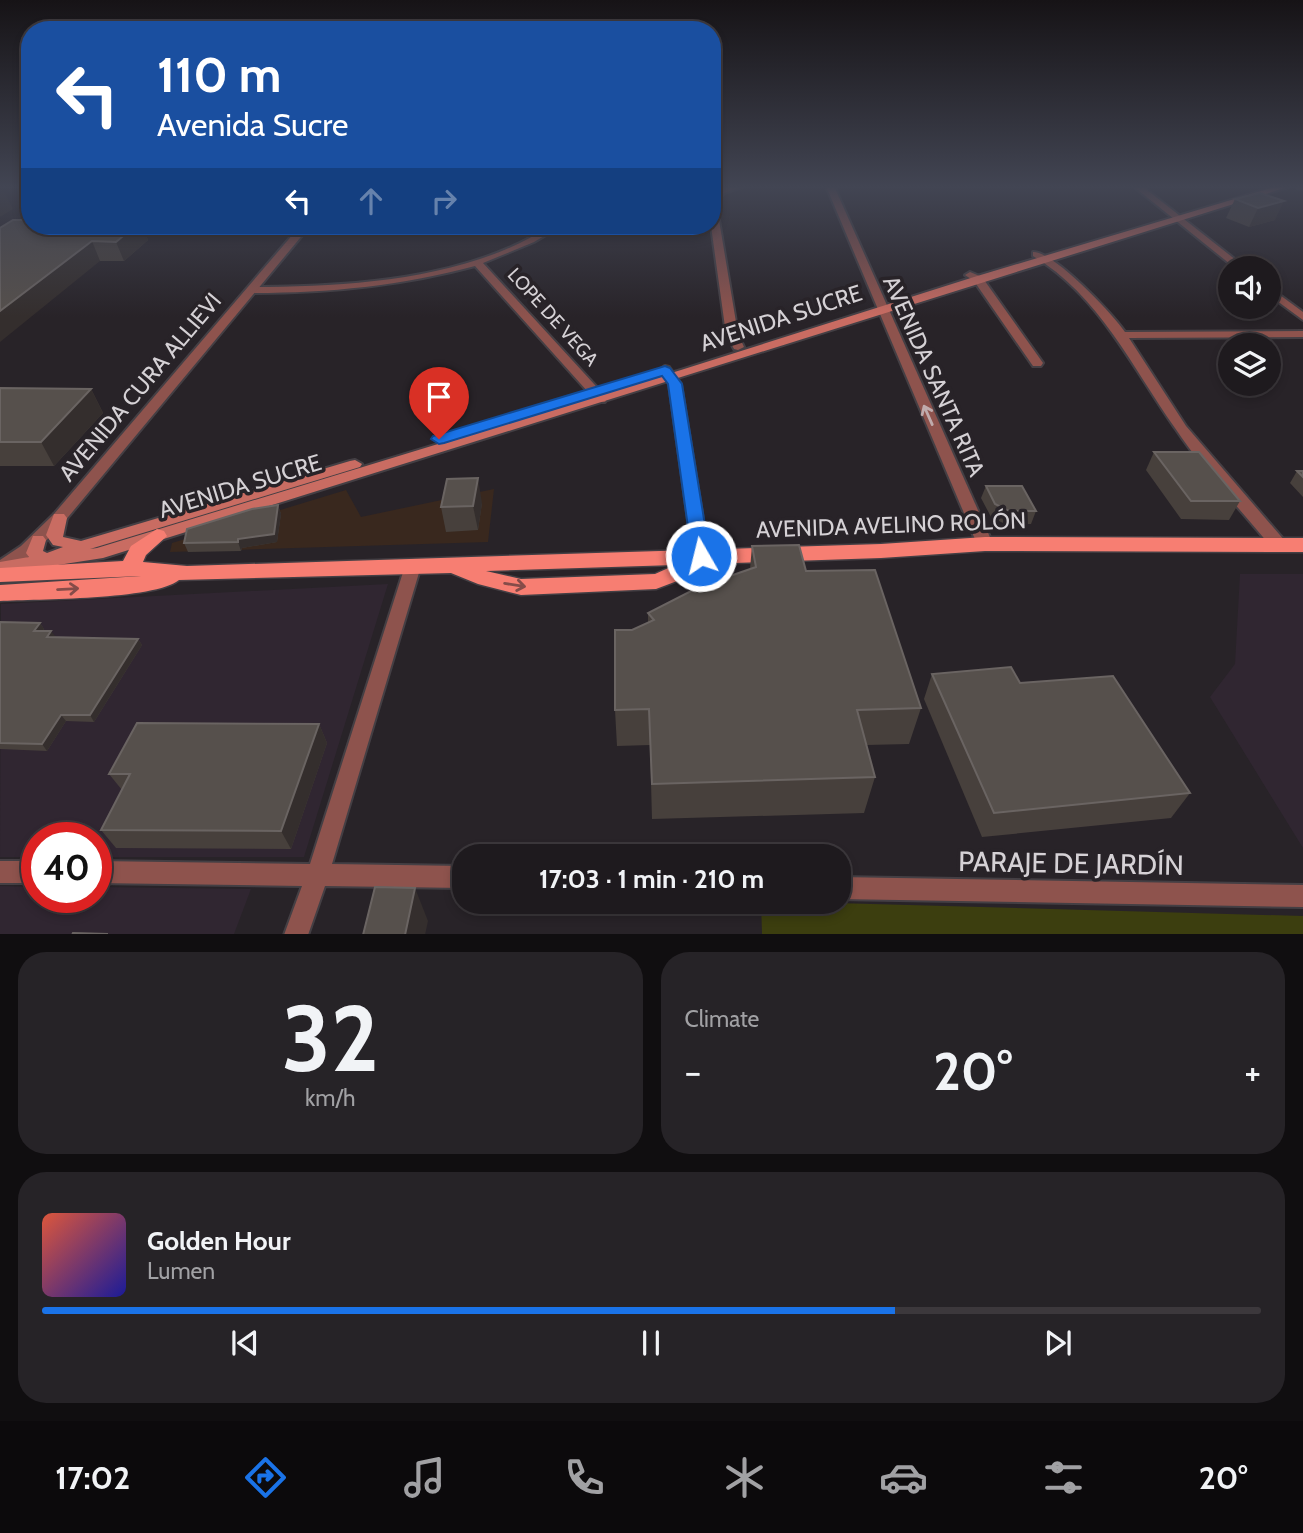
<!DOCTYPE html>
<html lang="en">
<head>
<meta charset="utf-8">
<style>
  :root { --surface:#1e1a1e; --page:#262327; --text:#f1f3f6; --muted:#a1a1a4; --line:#3c383c; --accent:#1a73e8 }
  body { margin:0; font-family:Cabin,sans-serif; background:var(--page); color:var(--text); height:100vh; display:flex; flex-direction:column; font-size:26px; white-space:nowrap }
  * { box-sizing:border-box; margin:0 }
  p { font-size:23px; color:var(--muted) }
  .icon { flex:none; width:38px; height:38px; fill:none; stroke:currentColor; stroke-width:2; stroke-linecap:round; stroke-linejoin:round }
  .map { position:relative; height:934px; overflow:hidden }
  .side { display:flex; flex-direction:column; gap:18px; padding:18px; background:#100e10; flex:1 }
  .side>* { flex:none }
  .top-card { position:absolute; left:21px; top:21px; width:700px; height:214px; border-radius:28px; box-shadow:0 4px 10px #0003,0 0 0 2px var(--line); background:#1a4fa0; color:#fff; overflow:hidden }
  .controls { position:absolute; left:1218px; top:256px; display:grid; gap:14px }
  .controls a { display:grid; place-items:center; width:63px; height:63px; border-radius:50%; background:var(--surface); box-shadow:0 4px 10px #0003,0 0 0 2px var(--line); font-size:35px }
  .speed { position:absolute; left:21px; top:822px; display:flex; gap:14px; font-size:35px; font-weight:700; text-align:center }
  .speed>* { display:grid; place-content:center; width:91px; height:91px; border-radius:50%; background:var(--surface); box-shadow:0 4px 10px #0003,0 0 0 2px var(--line); line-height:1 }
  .speed .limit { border:10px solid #d22; background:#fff; color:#111 }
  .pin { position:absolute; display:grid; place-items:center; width:60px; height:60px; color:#fff; margin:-72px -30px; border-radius:50% 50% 50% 0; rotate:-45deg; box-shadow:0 0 7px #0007 }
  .pin .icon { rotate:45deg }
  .me { position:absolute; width:77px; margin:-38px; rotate:352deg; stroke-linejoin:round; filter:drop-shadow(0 0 5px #0008) }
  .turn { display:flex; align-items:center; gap:24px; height:147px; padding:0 21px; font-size:32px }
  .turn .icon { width:91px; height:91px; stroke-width:2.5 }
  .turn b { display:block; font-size:49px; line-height:60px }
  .lanes { display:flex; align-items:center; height:66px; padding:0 21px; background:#0003; justify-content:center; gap:35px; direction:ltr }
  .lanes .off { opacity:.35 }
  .big { font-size:52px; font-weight:700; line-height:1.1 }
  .side .widget { flex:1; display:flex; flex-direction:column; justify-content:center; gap:10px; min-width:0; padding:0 24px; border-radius:28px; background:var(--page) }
  .side .dial { align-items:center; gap:0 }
  .dial b { font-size:91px; line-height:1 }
  .song { display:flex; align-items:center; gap:21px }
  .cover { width:84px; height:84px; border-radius:10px; background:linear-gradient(135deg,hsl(10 70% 55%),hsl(240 70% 35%)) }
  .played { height:7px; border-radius:4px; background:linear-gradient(90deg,var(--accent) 70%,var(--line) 70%) }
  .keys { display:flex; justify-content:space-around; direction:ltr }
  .heat { display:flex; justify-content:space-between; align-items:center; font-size:38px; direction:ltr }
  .side .tiles { flex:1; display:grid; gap:18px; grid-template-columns:1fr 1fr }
  .widget:last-child { grid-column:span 2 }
  .trip { position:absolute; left:452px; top:844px; width:399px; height:70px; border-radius:28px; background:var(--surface); box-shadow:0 4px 10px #0003,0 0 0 2px var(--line); font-weight:700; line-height:70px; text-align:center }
  .tab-bar { display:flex; height:112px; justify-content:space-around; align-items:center; background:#0c0a0c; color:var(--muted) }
  .tab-bar .icon { width:49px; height:49px }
  .tab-bar .active { color:var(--accent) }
  .tab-bar b { font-size:32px; color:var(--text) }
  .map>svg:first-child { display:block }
</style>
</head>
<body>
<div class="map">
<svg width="1303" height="935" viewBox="0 0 1303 935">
  <rect width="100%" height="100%" fill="#282328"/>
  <path fill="#39281e" d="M494 489 488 542 170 552 172 543 346 490 361 517Z"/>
  <g fill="#302631">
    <path d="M1240 574H1303V848L1210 697 1235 664Z"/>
    <path d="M388 584 304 857H96V838H37V857H0L1 604Z"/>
    <path d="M0 886 37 887V898H96V887L251 889 234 934 0 935Z"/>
  </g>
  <path fill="#3c3e0f" d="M761 901 1303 916V934H762Z"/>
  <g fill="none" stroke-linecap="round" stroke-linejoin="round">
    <g stroke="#443f44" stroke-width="4">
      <g id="minor">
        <path d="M731 186H744L724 193 716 202 738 334 744 347 738 350 734 349 726 334 711 226 712 196 718 189Z"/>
        <path d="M826 186H834L993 544 991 548H979L977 544Z"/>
        <path d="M1133 186H1142L1246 268H1235Z"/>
        <path d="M1296 186H1303V189L1297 188Z"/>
        <path d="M550 226H561L534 242 483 263 605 396 607 399 605 402H597L475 266C401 286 328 293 252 293L247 290 252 287C347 287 468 280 550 226Z"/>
        <path d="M1033 252C1053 251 1112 313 1125 332L1303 331V337L1129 338 1186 426 1285 541 1287 545 1285 549H1273C1241 510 1203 470 1175 428 1132 367 1099 295 1033 256Z"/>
        <path d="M970 272 982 277 1043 363 1041 366H1033L974 281 965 275Z"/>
        <path d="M1269 287 1303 312V320L1269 295Z"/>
        <path d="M413 560 419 562 421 566 332 864 464 866V888L325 886 308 935H284L302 886 96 883V861L310 864 405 566 407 562Z"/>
        <rect x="0" y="861" width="37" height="22"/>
        <path d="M838 877 1303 885V907L838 899Z"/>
      </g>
    </g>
    <g stroke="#443f44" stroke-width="4">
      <g id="tertiary">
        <path d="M300 226H310L64 522 33 554 0 574V560L21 546 54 514Z"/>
        <path d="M665 366 669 367 681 384 709 556 707 560H695L693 556 669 384 659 370Z"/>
      </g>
    </g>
    <g stroke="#443f44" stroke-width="4">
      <path id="secondary" d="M1278 186H1291L103 558 0 574V562L29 557 26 553 33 536H43L46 540 43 551 47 553 63 547 53 545 46 535 54 514H64L67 518 63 537 81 541 350 461 355 460 362 464 360 467 90 549 97 548 681 370 974 277Z"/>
    </g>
    <g stroke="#443f44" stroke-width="3">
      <path id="primary" d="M157 529 164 531 167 536 146 555 143 562 187 566 881 544 985 537 1303 538V552L985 551 881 558 704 564 685 578 656 589 521 595 478 584 451 573 179 580C155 600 36 599 0 601V585L141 576 0 582V568L123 561 131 546ZM675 565 655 574 521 579 486 571Z"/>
    </g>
    <use href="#minor" fill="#8e534d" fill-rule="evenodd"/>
    <use href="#tertiary" fill="#8e534d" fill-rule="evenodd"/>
    <use href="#secondary" fill="#c96c62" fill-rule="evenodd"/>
    <use href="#primary" fill="#f77e72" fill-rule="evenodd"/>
  </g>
  <g fill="#47403c">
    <path d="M1260 193 1275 220 1249 227 1226 218 1235 199Z"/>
    <path d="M13 220 143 228 148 240 124 261H100Z"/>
    <path d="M0 388 91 389 103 413 54 466H0Z"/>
    <path d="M1154 452 1240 501 1229 520 1181 519 1146 470Z"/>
    <path d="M1297 471H1303V497L1290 483Z"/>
    <path d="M986 486 1036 511 1031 524H1005L991 517 981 498Z"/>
    <path d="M482 503 478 530 446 532 441 507Z"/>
    <path d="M278 505 281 514 277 542 242 548 241 551 188 552 184 543Z"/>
    <path d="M752 546 806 571 921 708 909 744 866 745 875 777 864 813 652 819 650 745 617 746 615 710 632 630 648 623V613L750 569Z"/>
    <path d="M0 622 40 623 44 629 43 631 56 637 138 639 142 645 94 722 66 721 47 751 0 749Z"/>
    <path d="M932 674 1020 683 1190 793 1171 818 982 837 924 699Z"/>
    <path d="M319 724 327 743 291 849 116 848 101 830 122 790 109 774Z"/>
  </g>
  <g fill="#342e2d">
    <path d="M4 191 13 209 0 217V193Z"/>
    <path d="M1284 201 1275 220 1249 227 1258 208Z"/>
    <path d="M122 226H145L143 228 148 240 124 261 116 242Z"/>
    <path d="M92 241 100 261 0 342V311Z"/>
    <path d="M91 389 103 413 54 466 41 442Z"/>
    <path d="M478 478 482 503 478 530 473 506Z"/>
    <path d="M278 505 281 514 277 542 242 548 241 551 238 542V539Z"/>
    <path d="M40 623 44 629 38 637 34 631Z"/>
    <path d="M51 631 56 637H47Z"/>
    <path d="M138 639 142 645 94 722 90 715Z"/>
    <path d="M61 715 66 721 47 751 42 744Z"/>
    <path d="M319 724 327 743 291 849 281 831Z"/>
    <path d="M415 888 428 921 425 935H405Z"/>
  </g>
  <g fill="#56504c" stroke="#6a6462" stroke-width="2">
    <path d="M1260 193 1284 201 1258 208 1235 199Z"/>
    <path d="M13 220H30V226H135L116 242 92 241 0 311V228Z"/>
    <path d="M0 388 91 389 41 442H0Z"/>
    <path d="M1154 452H1199L1240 501H1191Z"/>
    <path d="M1297 471H1303V477Z"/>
    <path d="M478 478 473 506 441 507 447 479Z"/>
    <path d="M986 486H1022L1036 511H1009L995 504Z"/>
    <path d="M278 505 274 534 238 539V542L184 543 187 529 252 509Z"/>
    <path d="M799 545 806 571 875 570 921 708 857 710 875 777 652 784 649 709 615 710V630H632L654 620 648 613 701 586 756 567 752 546Z"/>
    <path d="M0 622 40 623 34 631H51L47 637 138 639 90 715H61L42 744 0 743Z"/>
    <path d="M1011 667 1020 683 1113 676 1190 793 994 813 932 674Z"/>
    <path d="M137 723 319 724 281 831 101 830 130 774H109Z"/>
    <path d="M375 887 415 888 405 935H363Z"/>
    <path d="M73 933 108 934 72 935Z"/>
  </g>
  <defs><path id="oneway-shaft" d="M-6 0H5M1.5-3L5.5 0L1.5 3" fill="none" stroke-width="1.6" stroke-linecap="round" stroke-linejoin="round" transform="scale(1.75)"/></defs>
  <use stroke="#c0abac" href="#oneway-shaft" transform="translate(928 415) rotate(-114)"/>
  <g stroke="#854c49">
    <use href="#oneway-shaft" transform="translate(515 585) rotate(9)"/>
    <use href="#oneway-shaft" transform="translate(68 589) rotate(-3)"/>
  </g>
  <linearGradient id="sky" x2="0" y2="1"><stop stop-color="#161316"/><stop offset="0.59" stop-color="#424553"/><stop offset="1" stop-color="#424553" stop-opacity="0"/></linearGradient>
  <rect width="1303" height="317" fill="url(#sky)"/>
  <path fill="#1a73e8" stroke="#114b97" stroke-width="2" d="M665 366 670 368 682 384 710 556 707 560H694L692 556 668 384 662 376 444 443 439 444 431 439 433 436Z"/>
  <g text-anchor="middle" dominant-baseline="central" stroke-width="7" stroke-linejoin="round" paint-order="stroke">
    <g font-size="19" fill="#d5d1d5" stroke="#282328">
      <text transform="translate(553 317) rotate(48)">LOPE DE VEGA</text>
    </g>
    <g font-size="23" fill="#d5d1d5" stroke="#282328">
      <text transform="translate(781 318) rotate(-18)">AVENIDA SUCRE</text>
      <text transform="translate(934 376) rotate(66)">AVENIDA SANTA RITA</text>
      <text transform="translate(140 387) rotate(-50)">AVENIDA CURA ALLIEVI</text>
      <text transform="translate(240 486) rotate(-17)">AVENIDA SUCRE</text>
      <text transform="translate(891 525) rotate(-2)">AVENIDA AVELINO ROLÓN</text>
    </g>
    <g font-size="28" fill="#d5d1d5" stroke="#282328">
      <text transform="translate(1071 863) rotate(1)">PARAJE DE JARDÍN</text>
    </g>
  </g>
</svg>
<div class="controls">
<a><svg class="icon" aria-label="sound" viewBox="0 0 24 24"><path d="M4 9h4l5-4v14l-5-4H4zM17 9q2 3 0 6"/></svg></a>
<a><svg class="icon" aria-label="layers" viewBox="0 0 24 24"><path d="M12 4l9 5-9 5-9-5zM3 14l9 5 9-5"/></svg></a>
</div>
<div class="speed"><div class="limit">40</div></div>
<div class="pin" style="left:439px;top:439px;background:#d93025"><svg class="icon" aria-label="arrive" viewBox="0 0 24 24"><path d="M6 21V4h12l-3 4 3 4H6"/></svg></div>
<svg class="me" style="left:701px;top:556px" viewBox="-20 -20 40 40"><circle r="17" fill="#1a73e8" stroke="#fff" stroke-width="3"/><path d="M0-11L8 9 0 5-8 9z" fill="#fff"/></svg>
<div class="trip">17:03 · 1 min · 210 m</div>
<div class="top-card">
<div class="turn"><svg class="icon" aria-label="left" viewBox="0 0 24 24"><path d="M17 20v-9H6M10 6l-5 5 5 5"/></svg><div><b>110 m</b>Avenida Sucre</div></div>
<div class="lanes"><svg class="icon" aria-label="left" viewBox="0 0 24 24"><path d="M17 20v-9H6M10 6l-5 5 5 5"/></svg><svg class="icon off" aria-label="ahead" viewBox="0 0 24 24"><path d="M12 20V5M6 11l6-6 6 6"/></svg><svg class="icon off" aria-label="right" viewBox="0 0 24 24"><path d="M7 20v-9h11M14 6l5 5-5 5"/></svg></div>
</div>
</div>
<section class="side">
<div class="tiles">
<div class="widget dial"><b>32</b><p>km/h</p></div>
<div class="widget"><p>Climate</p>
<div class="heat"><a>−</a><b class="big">20°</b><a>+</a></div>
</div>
<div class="widget">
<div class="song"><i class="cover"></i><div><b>Golden Hour</b><p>Lumen</p></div></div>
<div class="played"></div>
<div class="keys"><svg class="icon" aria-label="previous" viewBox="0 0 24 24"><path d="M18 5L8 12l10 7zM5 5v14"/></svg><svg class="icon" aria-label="pause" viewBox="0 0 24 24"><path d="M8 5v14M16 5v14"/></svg><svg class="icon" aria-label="next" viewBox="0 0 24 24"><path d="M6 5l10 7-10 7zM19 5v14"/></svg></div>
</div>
</div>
</section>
<nav class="tab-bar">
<b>17:02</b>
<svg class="icon active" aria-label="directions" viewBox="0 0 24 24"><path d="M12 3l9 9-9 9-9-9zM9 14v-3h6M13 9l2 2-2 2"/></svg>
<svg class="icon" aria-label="music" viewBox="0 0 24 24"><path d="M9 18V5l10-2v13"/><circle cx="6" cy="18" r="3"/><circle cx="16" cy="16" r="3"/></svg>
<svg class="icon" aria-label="phone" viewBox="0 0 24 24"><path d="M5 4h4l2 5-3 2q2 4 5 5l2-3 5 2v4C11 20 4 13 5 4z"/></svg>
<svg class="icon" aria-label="climate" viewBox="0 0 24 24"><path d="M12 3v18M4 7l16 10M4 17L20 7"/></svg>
<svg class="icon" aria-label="car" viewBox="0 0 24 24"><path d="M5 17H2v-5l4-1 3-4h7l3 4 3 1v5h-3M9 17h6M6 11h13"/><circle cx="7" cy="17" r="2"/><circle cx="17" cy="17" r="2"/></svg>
<svg class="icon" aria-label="filters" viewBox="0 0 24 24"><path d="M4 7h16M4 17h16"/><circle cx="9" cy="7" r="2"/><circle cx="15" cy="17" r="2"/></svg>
<b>20°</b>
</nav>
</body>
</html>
